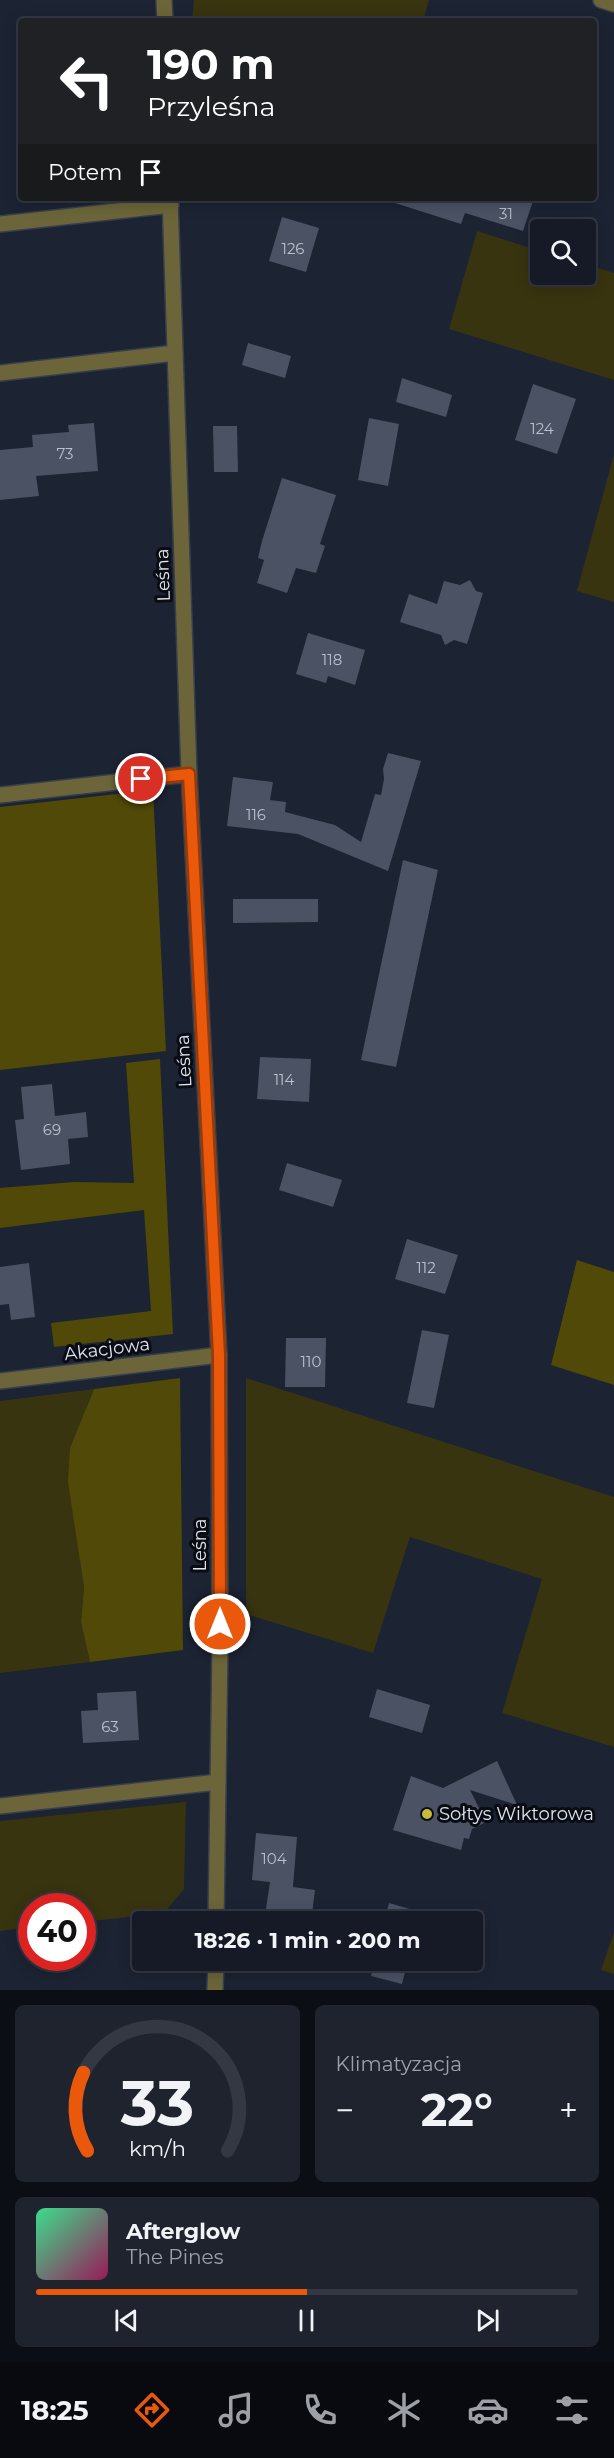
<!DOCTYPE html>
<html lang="pl">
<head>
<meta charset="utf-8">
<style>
  :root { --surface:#151a26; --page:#1e232e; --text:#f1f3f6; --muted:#9da1a7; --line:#343843; --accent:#ea580c }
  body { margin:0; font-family:Montserrat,sans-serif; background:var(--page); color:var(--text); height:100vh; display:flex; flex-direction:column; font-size:22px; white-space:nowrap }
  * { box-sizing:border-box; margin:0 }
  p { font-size:20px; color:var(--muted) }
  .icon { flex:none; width:33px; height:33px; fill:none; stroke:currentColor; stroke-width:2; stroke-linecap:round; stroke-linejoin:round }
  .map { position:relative; height:1990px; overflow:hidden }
  .drawer { display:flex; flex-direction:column; gap:15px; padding:15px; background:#0c0e15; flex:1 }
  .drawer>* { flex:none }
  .guide { position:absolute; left:18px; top:18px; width:579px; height:183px; border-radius:6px; box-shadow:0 3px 15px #0003,0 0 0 2px var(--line); background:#202124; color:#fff; overflow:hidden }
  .controls { position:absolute; left:530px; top:219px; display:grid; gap:12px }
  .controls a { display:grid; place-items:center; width:66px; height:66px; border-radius:6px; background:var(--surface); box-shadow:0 3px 15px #0003,0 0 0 2px var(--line); font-size:30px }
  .speed { position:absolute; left:18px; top:1893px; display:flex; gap:12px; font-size:30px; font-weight:700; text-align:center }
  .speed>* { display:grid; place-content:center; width:78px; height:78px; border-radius:50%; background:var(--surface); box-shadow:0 3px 15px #0003,0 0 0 2px var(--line); line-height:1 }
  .speed .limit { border:9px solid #d22; background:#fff; color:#111 }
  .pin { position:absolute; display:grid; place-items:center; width:51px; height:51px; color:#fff; margin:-26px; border:3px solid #fff; border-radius:50%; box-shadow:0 2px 6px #0007 }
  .me { position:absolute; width:66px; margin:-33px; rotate:0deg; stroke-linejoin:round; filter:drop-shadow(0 0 4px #0008) }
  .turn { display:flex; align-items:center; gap:21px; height:126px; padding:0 30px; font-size:27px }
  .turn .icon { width:78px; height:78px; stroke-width:2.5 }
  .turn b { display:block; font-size:42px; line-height:51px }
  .then { display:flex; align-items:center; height:57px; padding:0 30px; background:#0003; gap:12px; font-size:22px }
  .big { font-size:45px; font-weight:700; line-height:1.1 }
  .drawer .tile { flex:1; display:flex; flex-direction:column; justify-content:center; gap:9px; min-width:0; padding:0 21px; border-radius:9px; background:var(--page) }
  .drawer .dial { align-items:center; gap:0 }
  .dial svg { height:156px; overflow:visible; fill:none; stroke:var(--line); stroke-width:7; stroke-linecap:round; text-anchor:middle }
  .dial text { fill:var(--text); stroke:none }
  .song { display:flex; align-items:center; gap:18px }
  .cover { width:72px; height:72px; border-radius:9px; background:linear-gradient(135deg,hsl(150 70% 55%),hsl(330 70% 35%)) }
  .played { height:6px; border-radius:3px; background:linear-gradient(90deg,var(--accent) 50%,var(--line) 50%) }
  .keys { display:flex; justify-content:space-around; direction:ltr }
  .heat { display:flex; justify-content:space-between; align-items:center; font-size:33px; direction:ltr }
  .drawer .tiles { flex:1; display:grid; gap:15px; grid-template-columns:1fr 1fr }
  .tile:last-child { grid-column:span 2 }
  .trip { position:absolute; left:132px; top:1911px; width:351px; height:60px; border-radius:6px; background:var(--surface); box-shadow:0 3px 15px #0003,0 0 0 2px var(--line); font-weight:700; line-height:60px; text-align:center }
  .menu { display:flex; height:96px; justify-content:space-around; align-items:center; background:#080a0f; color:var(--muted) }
  .menu .icon { width:42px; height:42px }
  .menu .current { color:var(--accent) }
  .menu b { font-size:27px; color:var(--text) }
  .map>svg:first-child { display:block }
</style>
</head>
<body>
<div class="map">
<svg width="614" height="1990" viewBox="0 0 614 1990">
  <rect width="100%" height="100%" fill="#1c2332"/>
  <g fill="#383410">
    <path d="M194 0H429L423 21H192Z"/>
    <path d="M477 231 540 251V274H585V264L614 273V380L449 329Z"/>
    <path d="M614 454V602L577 591Z"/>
    <path d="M246 1378 614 1497V1747L502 1713 542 1579 410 1537 373 1653 246 1614Z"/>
    <path d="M94 1389 87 1405 80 1561 84 1587 81 1622 90 1662 0 1673V1401Z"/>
    <path d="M186 1802 184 1889 164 1913 83 1922 82 1906H32L31 1927 0 1931V1821Z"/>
    <path d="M614 1932V1974L601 1970Z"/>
  </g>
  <g fill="#504907">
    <path d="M153 790 166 1051 0 1070V807Z"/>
    <path d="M160 1059 173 1334 54 1347 51 1323 151 1311 144 1210 0 1228V1188L74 1182 134 1183 126 1063Z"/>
    <path d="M577 1260 614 1272V1385L551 1365Z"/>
    <path d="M180 1378 183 1650 90 1662 81 1622 84 1587 68 1482 70 1448 94 1389Z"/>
  </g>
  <g fill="#4a5264">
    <path d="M395 198H534L523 231 465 213 461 224 395 203Z"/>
    <path d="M282 217 319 228 306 272 269 261Z"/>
    <path d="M248 343 291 356 285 378 242 365Z"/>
    <path d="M402 378 452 395 446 417 396 402Z"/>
    <path d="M533 384 576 399 557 454 515 440Z"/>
    <path d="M369 418 399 424 388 486 358 480Z"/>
    <path d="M94 423 98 471 36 476 39 496 0 500V450L33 447 32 435 69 432 68 425Z"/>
    <path d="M213 426H237L238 472H214Z"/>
    <path d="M282 478 336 495 320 544 325 546 316 573 296 568 287 593 257 583 264 560 258 558 262 541Z"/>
    <path d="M470 580 476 591 483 593 467 644 454 640 445 645 441 635 400 622 409 594 437 604 444 581 460 585Z"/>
    <path d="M308 633 365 650 355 685 328 676 326 683 296 674Z"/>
    <path d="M388 753 421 761 388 871 298 834 227 826 233 777 273 782 270 800 286 802 285 812 335 825 361 842 375 794 381 795 384 779 383 769Z"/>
    <path d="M403 860 438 870 396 1067 361 1060Z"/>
    <path d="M233 899H318V922L233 923Z"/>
    <path d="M260 1057 311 1059 309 1102 257 1099Z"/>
    <path d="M52 1084 55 1116 86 1112 88 1137 68 1139 70 1164 21 1170 15 1120 24 1119 21 1087Z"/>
    <path d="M287 1163 342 1180 333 1207 279 1190Z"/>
    <path d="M407 1239 458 1255 445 1294 395 1279Z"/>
    <path d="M29 1263 35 1317 11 1320 9 1304 0 1305V1267Z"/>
    <path d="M422 1330 449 1335 434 1408 407 1403Z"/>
    <path d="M286 1338H326L325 1387H285Z"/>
    <path d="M377 1689 430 1705 422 1733 369 1717Z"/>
    <path d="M136 1691 139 1740 83 1743 81 1711 98 1710 97 1693Z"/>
    <path d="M497 1761 517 1805 470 1790 486 1822 472 1829 469 1839 464 1838 461 1850 393 1830 411 1776 443 1788Z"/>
    <path d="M256 1833 297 1837 293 1887 315 1890 311 1922H264L270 1882 252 1880Z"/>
    <path d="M389 1903 420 1912 418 1922H384Z"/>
    <path d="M375 1960H408L402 1984 371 1976Z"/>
  </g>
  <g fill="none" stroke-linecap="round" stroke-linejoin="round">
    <g stroke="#373e4c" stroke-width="18">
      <g id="service">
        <path d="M0 224 171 205"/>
        <path d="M0 373 175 353"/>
        <path d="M0 1806 218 1782"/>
      </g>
    </g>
    <g stroke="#373e4c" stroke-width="18">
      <g id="minor">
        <path d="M601 0 614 4"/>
        <path d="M0 795 189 774"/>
        <path d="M0 1381 219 1355"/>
      </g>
    </g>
    <g stroke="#373e4c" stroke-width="18">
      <g id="tertiary">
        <path d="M164 0 165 21"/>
        <path d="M170 198 189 774 219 1355 220 1646 216 1922"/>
        <path d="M215 1990 216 1960"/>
      </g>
    </g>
    <use href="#service" stroke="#6b6539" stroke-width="15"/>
    <use href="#minor" stroke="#6b6539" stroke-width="15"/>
    <use href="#tertiary" stroke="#6b6539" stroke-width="15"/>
  </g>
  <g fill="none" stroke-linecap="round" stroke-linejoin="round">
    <g stroke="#983908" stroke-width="15">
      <path id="route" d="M141 779 189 774 219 1355 220 1624"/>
    </g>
    <use href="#route" stroke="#ea580c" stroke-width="10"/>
  </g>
  <circle fill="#caba3a" stroke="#090c13" stroke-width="2" cx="427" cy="1814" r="6"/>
  <g text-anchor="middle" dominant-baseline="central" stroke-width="6" stroke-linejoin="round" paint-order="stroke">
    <g font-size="15" fill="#bac0cc">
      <text x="506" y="213">31</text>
      <text x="293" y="248">126</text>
      <text x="542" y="428">124</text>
      <text x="65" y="453">73</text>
      <text x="332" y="659">118</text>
      <text x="256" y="814">116</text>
      <text x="284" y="1079">114</text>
      <text x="52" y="1129">69</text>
      <text x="426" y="1267">112</text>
      <text x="311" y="1361">110</text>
      <text x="110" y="1726">63</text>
      <text x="274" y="1858">104</text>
    </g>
    <g font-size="18" fill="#dfe4ee" stroke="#090c13">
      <text transform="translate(163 575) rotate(-92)">Leśna</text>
      <text transform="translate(184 1061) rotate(-93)">Leśna</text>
      <text transform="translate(107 1349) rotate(-7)">Akacjowa</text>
      <text transform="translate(200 1545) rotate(-90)">Leśna</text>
    </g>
    <g font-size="18" fill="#dfe4ee" stroke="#090c13" text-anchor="start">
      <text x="439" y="1814">Sołtys Wiktorowa</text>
    </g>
  </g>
</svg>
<div class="controls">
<a><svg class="icon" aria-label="search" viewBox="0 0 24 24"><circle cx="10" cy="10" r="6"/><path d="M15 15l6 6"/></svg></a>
</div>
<div class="speed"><div class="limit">40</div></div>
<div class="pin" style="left:141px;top:779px;background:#d93025"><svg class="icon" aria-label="arrive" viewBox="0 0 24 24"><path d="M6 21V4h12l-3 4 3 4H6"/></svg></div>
<svg class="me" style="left:220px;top:1624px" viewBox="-20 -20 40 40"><circle r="17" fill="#ea580c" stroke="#fff" stroke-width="3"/><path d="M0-11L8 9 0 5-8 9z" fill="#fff"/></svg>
<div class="trip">18:26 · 1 min · 200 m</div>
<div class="guide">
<div class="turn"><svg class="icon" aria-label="left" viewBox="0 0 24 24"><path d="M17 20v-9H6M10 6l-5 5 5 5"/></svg><div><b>190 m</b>Przyleśna</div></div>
<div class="then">Potem<svg class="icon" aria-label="arrive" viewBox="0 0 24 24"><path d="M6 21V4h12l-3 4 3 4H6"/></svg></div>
</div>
</div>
<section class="drawer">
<div class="tiles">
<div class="tile dial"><svg viewBox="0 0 100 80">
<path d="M14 69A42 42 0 1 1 86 69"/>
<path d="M14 69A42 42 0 0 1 12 29" stroke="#ea580c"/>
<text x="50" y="56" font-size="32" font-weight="700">33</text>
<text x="50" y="72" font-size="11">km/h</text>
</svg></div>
<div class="tile"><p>Klimatyzacja</p>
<div class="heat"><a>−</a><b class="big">22°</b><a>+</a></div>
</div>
<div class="tile">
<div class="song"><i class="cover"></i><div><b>Afterglow</b><p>The Pines</p></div></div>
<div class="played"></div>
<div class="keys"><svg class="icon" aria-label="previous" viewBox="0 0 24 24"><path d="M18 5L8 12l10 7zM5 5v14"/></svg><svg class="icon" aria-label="pause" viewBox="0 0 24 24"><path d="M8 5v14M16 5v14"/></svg><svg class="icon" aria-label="next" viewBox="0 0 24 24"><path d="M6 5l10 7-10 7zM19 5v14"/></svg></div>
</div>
</div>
</section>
<nav class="menu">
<b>18:25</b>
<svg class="icon current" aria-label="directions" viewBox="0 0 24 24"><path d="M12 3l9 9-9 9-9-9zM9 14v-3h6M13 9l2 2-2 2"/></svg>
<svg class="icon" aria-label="music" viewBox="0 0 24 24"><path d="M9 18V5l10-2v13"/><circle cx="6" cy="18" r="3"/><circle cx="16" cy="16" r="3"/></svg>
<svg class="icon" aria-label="phone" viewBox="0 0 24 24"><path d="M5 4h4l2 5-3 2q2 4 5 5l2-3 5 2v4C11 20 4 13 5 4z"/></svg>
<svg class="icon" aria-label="climate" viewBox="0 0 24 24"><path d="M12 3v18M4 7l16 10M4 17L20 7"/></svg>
<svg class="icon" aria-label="car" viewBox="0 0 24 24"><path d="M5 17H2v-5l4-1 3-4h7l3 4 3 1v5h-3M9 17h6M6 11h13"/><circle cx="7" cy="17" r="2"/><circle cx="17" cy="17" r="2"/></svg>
<svg class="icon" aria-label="filters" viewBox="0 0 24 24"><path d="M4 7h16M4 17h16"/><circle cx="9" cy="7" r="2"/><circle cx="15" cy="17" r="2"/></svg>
</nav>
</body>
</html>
